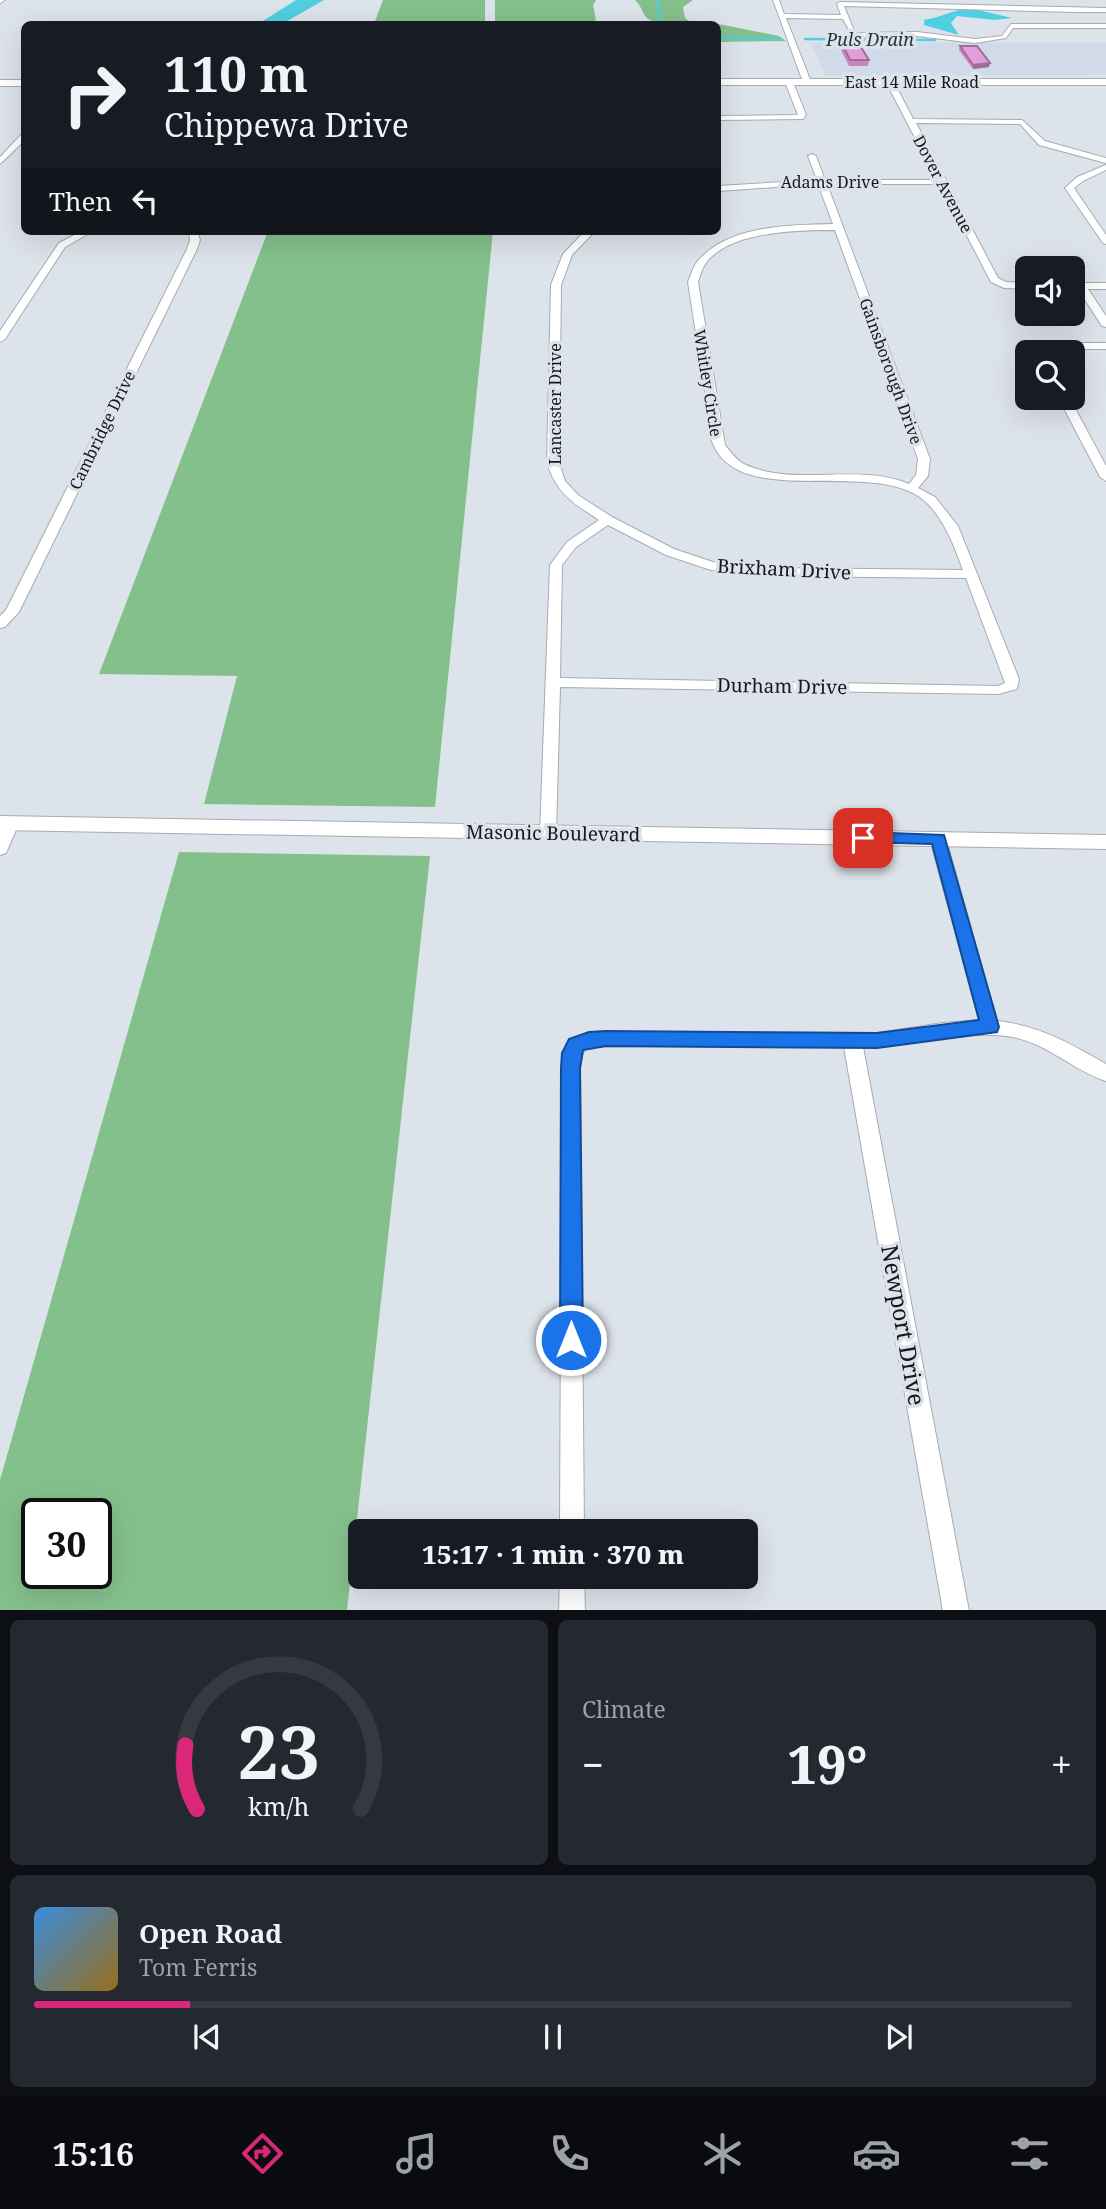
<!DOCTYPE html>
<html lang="en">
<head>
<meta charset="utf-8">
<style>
  :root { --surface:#171b24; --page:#242831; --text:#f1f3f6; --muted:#9ea1a6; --line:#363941; --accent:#db2777 }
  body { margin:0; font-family:"Noto Serif",serif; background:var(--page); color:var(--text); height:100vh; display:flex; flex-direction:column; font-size:26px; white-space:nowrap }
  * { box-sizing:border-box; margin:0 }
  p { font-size:23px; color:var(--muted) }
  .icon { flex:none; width:38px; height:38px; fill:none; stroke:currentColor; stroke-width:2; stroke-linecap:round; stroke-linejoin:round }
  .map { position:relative; height:1610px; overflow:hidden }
  .sheet { display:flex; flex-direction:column; gap:10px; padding:10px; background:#0d0f14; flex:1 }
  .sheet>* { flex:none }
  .guide { position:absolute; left:21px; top:21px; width:700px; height:214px; border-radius:10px; box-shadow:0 7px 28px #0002; background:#171b24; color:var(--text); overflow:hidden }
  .buttons { position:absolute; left:1015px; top:256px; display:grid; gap:14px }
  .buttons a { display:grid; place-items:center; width:70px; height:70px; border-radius:10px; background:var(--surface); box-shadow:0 7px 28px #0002; font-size:35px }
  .speed { position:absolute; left:21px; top:1498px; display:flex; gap:14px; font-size:35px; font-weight:700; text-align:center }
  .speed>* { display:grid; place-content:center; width:91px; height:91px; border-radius:50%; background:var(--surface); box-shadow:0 7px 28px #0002; line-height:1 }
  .speed .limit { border:4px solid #111; border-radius:10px; background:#fff; color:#111 }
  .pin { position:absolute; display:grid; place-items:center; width:60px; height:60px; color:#fff; margin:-30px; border-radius:14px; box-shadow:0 4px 10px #0006 }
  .me { position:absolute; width:77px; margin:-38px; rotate:0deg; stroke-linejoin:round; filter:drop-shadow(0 0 5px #0008) }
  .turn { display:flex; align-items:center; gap:24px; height:147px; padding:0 28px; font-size:32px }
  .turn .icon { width:91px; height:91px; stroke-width:2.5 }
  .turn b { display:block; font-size:49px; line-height:60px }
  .then { display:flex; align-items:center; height:66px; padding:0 28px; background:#0003; gap:14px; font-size:26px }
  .big { font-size:52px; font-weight:800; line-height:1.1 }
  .sheet .tile { flex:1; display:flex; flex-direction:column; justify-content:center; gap:10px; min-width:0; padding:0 24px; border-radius:10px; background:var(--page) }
  .sheet .dial { align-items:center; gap:0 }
  .dial svg { height:182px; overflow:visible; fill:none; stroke:var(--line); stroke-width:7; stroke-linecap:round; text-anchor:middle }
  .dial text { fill:var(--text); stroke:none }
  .song { display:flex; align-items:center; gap:21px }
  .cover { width:84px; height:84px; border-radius:10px; background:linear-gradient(135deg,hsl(210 70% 55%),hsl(40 70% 35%)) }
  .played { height:7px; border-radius:4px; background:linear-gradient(90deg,var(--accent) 15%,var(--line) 15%) }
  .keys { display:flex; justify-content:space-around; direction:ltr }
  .heat { display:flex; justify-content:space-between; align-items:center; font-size:38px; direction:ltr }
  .sheet .tiles { flex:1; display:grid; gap:10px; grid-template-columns:1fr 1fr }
  .tile:last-child { grid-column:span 2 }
  .trip { position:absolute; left:348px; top:1519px; width:410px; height:70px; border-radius:10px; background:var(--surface); box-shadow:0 7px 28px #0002; font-weight:800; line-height:70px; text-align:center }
  .tabs { display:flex; height:112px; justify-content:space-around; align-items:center; background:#090b0e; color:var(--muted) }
  .tabs .icon { width:49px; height:49px }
  .tabs .current { color:var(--accent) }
  .tabs b { font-size:32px; color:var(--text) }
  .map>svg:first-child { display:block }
</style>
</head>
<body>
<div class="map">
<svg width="1106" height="1611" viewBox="0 0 1106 1611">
  <rect width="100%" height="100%" fill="#dde3ea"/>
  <path fill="#d0dae8" d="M1106 42V75L826 76 811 43Z"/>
  <g fill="#84c08c" fill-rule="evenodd">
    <path d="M383 0H485V24H374Z"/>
    <path d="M495 0H596L593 5 596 20 588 24H495Z"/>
    <path d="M635 0H693L683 7 685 18 692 23 708 22 779 36 786 41 718 42V24C701 24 659 29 647 18 642 13 641 5 635 0Z"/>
    <path d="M268 231H493L435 807 204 804 237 676 99 674Z"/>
    <path d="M179 852 430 856 347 1610H0V1480ZM37 1514H96V1573H37Z"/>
  </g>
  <g fill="#4fcfdf">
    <path d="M296 0H324L282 24H258Z"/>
    <path d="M970 8 1012 18 995 20 957 16 951 23 959 35 924 25V20C941 17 953 10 970 8Z"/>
  </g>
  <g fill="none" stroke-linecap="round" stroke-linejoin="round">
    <g stroke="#4fcfdf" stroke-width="2.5">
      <path d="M657 0 661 24"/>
      <path d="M718 37 780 39"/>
      <path d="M805 39 935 40"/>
    </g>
    <g stroke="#a6abb2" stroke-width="2">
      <g id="minor">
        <path d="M773 0H779L784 14 841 15 837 4 840 2 1106 8V12H1073L844 6 855 33 917 32 975 39 1002 36 1011 24H1106V28H1013L1006 38 975 43 917 36 853 37 843 19 786 18 811 82 807 84 803 82Z"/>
        <path d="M789 80 793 82 806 115 803 119 718 120V116L798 115 785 82Z"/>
        <path d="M890 80 894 82 913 119 1022 120 1045 141 1106 158V163L1039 145 1020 124 916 123 998 278 1006 282 1027 283V289L1004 288 991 282 940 184H827L930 459 928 476 918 488 935 497 958 526 1019 679 1017 689 998 694 560 687 556 833 548 839 542 837 540 833 550 565 567 542 599 520C573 503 557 494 547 463L551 285 563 254 585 231H595L572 255 561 285 559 463 565 481 578 495 612 517 674 549 713 562 776 568 963 570C954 546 946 523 928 504 881 455 744 511 714 446 708 435 709 417 707 404 701 363 694 323 688 282 691 275 693 267 697 262 727 225 790 225 833 224L818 184 718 191V186L817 180 808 156 812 154 816 156 825 180H937L886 82ZM835 230 918 459 916 475 909 484C857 462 795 488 744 464 736 460 730 451 725 445L698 282C700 277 701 271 704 266 725 231 798 230 835 230ZM608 525 666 555 711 570 776 576 966 578 1005 683 998 686 560 678 562 565 576 547Z"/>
        <path d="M21 135H24V141L0 164V157Z"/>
        <path d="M1106 165V170L1083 181 1074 188 1106 235V244L1103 243 1065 188 1077 177Z"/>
        <path d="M82 231H93L65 247 5 339 0 342V331L59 243Z"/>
        <path d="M189 231H197L200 240 197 249 19 612 5 627 0 628V616L6 610 187 249 190 240Z"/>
        <path d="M1106 283V289H1088L1106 316V327L1102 326 1078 289 1073 288 1075 283Z"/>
        <path d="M1042 343H1106V349H1044L1043 352H1033V347Z"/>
        <path d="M1058 397H1069L1106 466V481L1100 477Z"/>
        <path d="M11 817 19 823 6 853 0 855V830L5 819Z"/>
        <path d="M938 833 946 839 997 1021C1038 1025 1071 1044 1106 1064V1081C1073 1070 1048 1044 1013 1037 963 1028 913 1048 863 1047L969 1611H943L844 1047 606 1046 588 1048 583 1052 580 1067 584 1531H560L562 1067C564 1044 574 1034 597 1032L877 1033 943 1023 979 1020 930 839Z"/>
        <path d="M560 1577H584L585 1611H559Z"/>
      </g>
    </g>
    <g stroke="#a6abb2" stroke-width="2">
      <g id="tertiary">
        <path d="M0 0H5L0 3Z"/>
        <path d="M0 816 1106 835V849L0 830Z"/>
      </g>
    </g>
    <g stroke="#a6abb2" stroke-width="2">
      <g id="secondary">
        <rect x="718" y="79" width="388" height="6"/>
        <rect x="0" y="80" width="24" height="6"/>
      </g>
    </g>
    <use href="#minor" fill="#fff" fill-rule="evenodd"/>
    <use href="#tertiary" fill="#fff" fill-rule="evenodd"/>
    <use href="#secondary" fill="#fff" fill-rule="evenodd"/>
  </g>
  <g fill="#c387bb">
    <path d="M842 44 869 60 868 66H849L841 50Z"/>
    <path d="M960 46 990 63 989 67 973 69 959 50Z"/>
  </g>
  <path fill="#9f6e98" d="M990 63 989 67 973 69V65Z"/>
  <g fill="#e39dd9" stroke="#9f6e98" stroke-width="2">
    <path d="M842 44H859L869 60H850Z"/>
    <path d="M960 46H977L990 63 973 65Z"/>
  </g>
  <path fill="#1a73e8" stroke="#114b97" stroke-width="2" d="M863 832 944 835 999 1027 997 1032 877 1048 606 1046 583 1050 580 1068 583 1340 579 1348 571 1351 563 1348 560 1340 561 1068 562 1053 569 1039 589 1032 606 1031 877 1033 979 1020 932 844 858 842 855 838 858 834Z"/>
  <g text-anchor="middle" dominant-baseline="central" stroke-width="7" stroke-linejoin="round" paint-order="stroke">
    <g font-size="16" fill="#16181b" stroke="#dde3ea">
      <text x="912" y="82">East 14 Mile Road</text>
      <text x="830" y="182">Adams Drive</text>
      <text transform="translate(943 184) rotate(62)">Dover Avenue</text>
      <text transform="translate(891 371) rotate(70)">Gainsborough Drive</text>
      <text transform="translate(708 383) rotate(81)">Whitley Circle</text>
      <text transform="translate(555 404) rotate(-90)">Lancaster Drive</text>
      <text transform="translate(102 430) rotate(-64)">Cambridge Drive</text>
    </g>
    <g font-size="18" font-style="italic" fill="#1f3538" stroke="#dde3ea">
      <text x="870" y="39">Puls Drain</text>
    </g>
    <g font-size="19" fill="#16181b" stroke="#dde3ea">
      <text transform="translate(784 569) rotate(3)">Brixham Drive</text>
      <text transform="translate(782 686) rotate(1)">Durham Drive</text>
      <text transform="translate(553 833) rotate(1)">Masonic Boulevard</text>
    </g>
    <g font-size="23" fill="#16181b" stroke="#dde3ea">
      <text transform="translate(904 1325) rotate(80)">Newport Drive</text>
    </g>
  </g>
</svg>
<div class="buttons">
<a><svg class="icon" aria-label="sound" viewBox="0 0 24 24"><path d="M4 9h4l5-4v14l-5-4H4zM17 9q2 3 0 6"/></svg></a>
<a><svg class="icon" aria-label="search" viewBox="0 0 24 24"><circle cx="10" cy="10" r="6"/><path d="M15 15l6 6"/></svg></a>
</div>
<div class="speed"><div class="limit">30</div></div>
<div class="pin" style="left:863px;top:838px;background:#d93025"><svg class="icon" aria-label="arrive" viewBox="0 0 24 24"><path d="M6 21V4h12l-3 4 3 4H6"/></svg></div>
<svg class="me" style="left:571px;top:1340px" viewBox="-20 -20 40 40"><circle r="17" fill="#1a73e8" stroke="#fff" stroke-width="3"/><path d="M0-11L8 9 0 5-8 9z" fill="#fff"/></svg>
<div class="trip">15:17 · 1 min · 370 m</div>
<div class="guide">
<div class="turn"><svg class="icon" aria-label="right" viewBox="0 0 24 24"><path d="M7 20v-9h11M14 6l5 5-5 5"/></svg><div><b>110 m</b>Chippewa Drive</div></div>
<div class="then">Then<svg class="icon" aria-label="left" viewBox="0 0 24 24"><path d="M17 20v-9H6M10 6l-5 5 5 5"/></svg></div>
</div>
</div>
<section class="sheet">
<div class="tiles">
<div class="tile dial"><svg viewBox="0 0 100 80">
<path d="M14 69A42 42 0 1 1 86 69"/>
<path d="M14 69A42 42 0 0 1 9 41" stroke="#db2777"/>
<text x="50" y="56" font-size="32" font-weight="700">23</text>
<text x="50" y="72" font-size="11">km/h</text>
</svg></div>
<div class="tile"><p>Climate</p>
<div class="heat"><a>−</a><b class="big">19°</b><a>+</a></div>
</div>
<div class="tile">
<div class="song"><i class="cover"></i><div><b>Open Road</b><p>Tom Ferris</p></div></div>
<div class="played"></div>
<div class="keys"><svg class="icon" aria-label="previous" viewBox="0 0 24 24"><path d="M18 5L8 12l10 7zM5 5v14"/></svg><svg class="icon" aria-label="pause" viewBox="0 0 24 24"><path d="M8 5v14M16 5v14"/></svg><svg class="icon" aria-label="next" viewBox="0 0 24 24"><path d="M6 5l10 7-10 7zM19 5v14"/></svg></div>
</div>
</div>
</section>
<nav class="tabs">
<b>15:16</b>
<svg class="icon current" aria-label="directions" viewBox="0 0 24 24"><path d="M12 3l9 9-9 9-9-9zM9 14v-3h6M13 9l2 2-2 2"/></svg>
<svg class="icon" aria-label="music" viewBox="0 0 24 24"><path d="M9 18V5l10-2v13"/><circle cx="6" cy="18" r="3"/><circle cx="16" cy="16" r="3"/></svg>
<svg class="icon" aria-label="phone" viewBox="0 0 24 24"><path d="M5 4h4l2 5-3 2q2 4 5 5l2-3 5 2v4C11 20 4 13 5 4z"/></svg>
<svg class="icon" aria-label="climate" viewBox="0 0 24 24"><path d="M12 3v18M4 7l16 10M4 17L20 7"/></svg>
<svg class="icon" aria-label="car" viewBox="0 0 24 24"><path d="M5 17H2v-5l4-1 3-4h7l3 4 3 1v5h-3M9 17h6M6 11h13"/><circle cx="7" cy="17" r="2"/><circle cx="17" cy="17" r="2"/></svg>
<svg class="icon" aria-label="filters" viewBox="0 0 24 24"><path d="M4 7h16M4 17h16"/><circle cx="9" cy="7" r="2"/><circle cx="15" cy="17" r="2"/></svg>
</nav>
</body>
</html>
